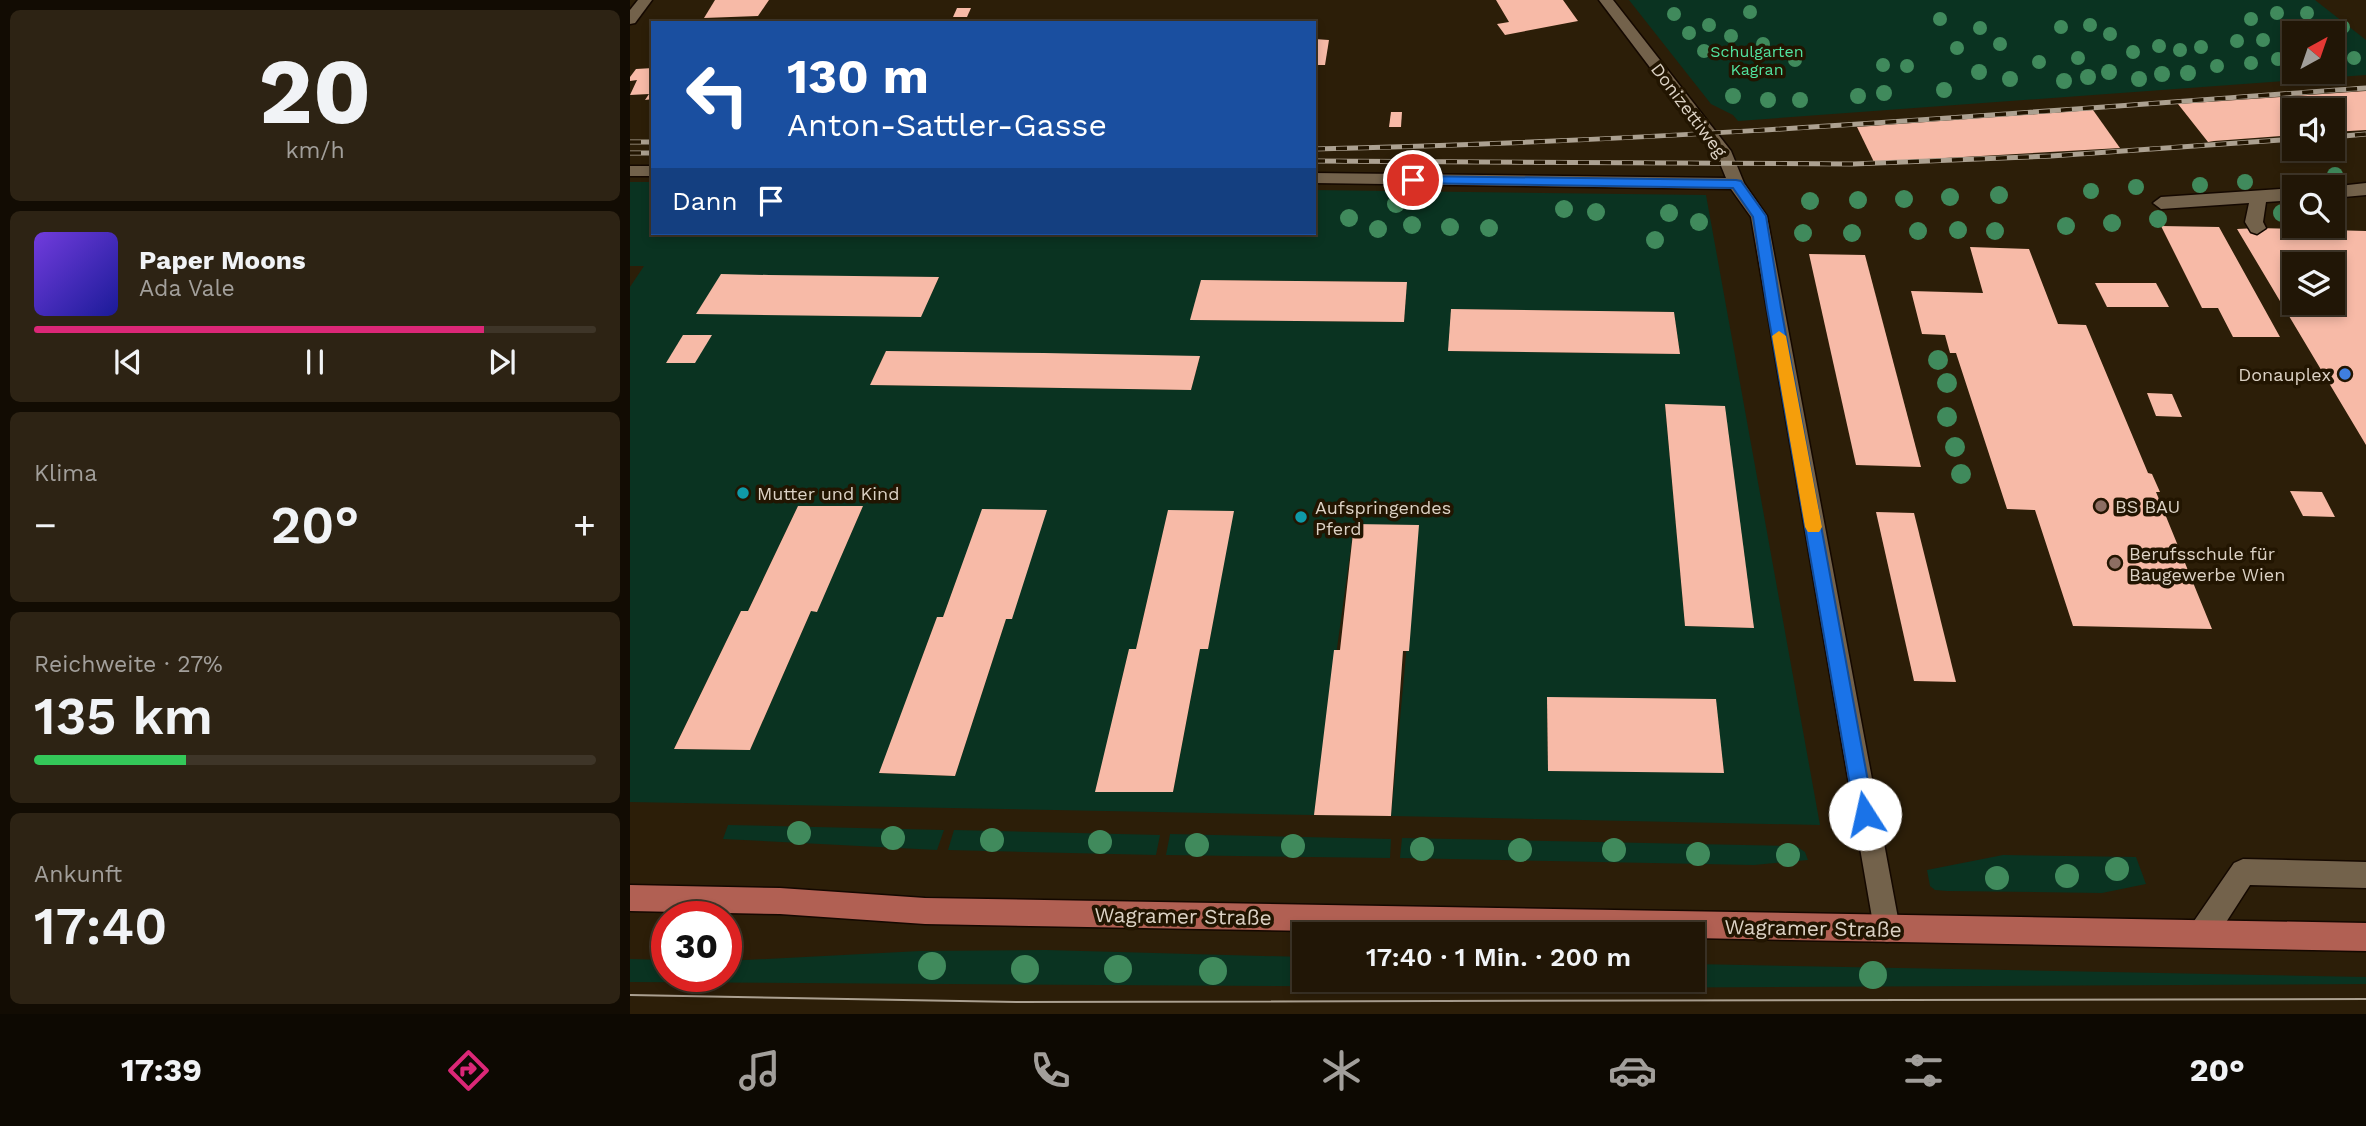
<!DOCTYPE html>
<html lang="de">
<head>
<meta charset="utf-8">
<style>
  :root { --surface:#211606; --page:#2d2314; --text:#f1f3f6; --muted:#a29f9b; --line:#3e3528; --accent:#db2777 }
  body { margin:0; font-family:"Work Sans",sans-serif; background:var(--page); color:var(--text); height:100vh; display:flex; flex-direction:column; font-size:26px; white-space:nowrap }
  * { box-sizing:border-box; margin:0 }
  p { font-size:23px; color:var(--muted) }
  .icon { flex:none; width:38px; height:38px; fill:none; stroke:currentColor; stroke-width:2; stroke-linecap:round; stroke-linejoin:round }
  .map { position:relative; flex:1; overflow:hidden }
  .drawer { display:flex; flex-direction:column; gap:10px; padding:10px; background:#120c03; width:630px }
  .drawer>* { flex:none }
  .top-card { position:absolute; left:21px; top:21px; width:665px; height:214px; border-radius:0px; box-shadow:0 4px 10px #0003,0 0 0 2px var(--line); background:#1a4fa0; color:#fff; overflow:hidden }
  .needle { width:46px; rotate:40deg }
  .tools { position:absolute; left:1652px; top:21px; display:grid; gap:14px }
  .tools a { display:grid; place-items:center; width:63px; height:63px; border-radius:0px; background:var(--surface); box-shadow:0 4px 10px #0003,0 0 0 2px var(--line); font-size:35px }
  .speed { position:absolute; left:21px; top:901px; display:flex; gap:14px; font-size:35px; font-weight:700; text-align:center }
  .speed>* { display:grid; place-content:center; width:91px; height:91px; border-radius:50%; background:var(--surface); box-shadow:0 4px 10px #0003,0 0 0 2px var(--line); line-height:1 }
  .speed .limit { border:10px solid #d22; background:#fff; color:#111 }
  .pin { position:absolute; display:grid; place-items:center; width:60px; height:60px; color:#fff; margin:-30px; border:4px solid #fff; border-radius:50%; box-shadow:0 2px 7px #0007 }
  .me { position:absolute; width:77px; margin:-38px; rotate:350deg; stroke-linejoin:round; filter:drop-shadow(0 0 5px #0008) }
  .turn { display:flex; align-items:center; gap:24px; height:147px; padding:0 21px; font-size:32px }
  .turn .icon { width:91px; height:91px; stroke-width:2.5 }
  .turn b { display:block; font-size:49px; line-height:60px }
  .then { display:flex; align-items:center; height:66px; padding:0 21px; background:#0003; gap:14px; font-size:26px }
  .big { font-size:52px; font-weight:600; line-height:1.1 }
  .drawer .card { flex:1; display:flex; flex-direction:column; justify-content:center; gap:10px; min-width:0; padding:0 24px; border-radius:10px; background:var(--page) }
  .drawer .dial { align-items:center; gap:0 }
  .dial b { font-size:91px; line-height:1 }
  .song { display:flex; align-items:center; gap:21px }
  .cover { width:84px; height:84px; border-radius:10px; background:linear-gradient(135deg,hsl(260 70% 55%),hsl(240 70% 35%)) }
  .played { height:7px; border-radius:4px; background:linear-gradient(90deg,var(--accent) 80%,var(--line) 80%) }
  .keys { display:flex; justify-content:space-around; direction:ltr }
  .heat { display:flex; justify-content:space-between; align-items:center; font-size:38px; direction:ltr }
  .charge { height:10px; border-radius:5px; background:linear-gradient(90deg,#34c759 27%,var(--line) 0) }
  .trip { position:absolute; left:662px; top:922px; width:413px; height:70px; border-radius:0px; background:var(--surface); box-shadow:0 4px 10px #0003,0 0 0 2px var(--line); font-weight:600; line-height:70px; text-align:center }
  .menu { display:flex; height:112px; justify-content:space-around; align-items:center; background:#0d0902; color:var(--muted) }
  .menu .icon { width:49px; height:49px }
  .menu .active { color:var(--accent) }
  .menu b { font-size:32px; color:var(--text) }
  main { display:flex; flex:1; min-height:0 }
  .map>svg:first-child { display:block }
</style>
</head>
<body>
<main>
<section class="drawer">
<div class="card dial"><b>20</b><p>km/h</p></div>
<div class="card">
<div class="song"><i class="cover"></i><div><b>Paper Moons</b><p>Ada Vale</p></div></div>
<div class="played"></div>
<div class="keys"><svg class="icon" aria-label="previous" viewBox="0 0 24 24"><path d="M18 5L8 12l10 7zM5 5v14"/></svg><svg class="icon" aria-label="pause" viewBox="0 0 24 24"><path d="M8 5v14M16 5v14"/></svg><svg class="icon" aria-label="next" viewBox="0 0 24 24"><path d="M6 5l10 7-10 7zM19 5v14"/></svg></div>
</div>
<div class="card"><p>Klima</p>
<div class="heat"><a>−</a><b class="big">20°</b><a>+</a></div>
</div>
<div class="card"><p>Reichweite · 27%</p><b class="big">135 km</b><div class="charge"></div></div>
<div class="card"><p>Ankunft</p><b class="big">17:40</b></div>
</section>
<div class="map">
<svg width="1736" height="1014" viewBox="0 0 1736 1014">
  <rect width="100%" height="100%" fill="#2c1e08"/>
  <g fill="#0a3321" fill-rule="evenodd">
    <path d="M999 0H1685L1736 40V75L1108 121 1103 115 1081 104ZM1664 33H1703V72H1664Z"/>
    <path d="M0 182H23V233H684V190L1076 195 1190 825 761 816 788 526 724 525 684 815 0 802V287L14 266H0ZM91 275 308 277 309 278 290 317 67 313ZM571 280 777 282 774 322 561 320ZM821 309 1044 312 1050 354 819 351ZM256 351 570 357 561 390 240 385ZM1035 405 1124 628H1123L1055 626ZM168 506H233L187 611H181L120 750 44 749 111 611H118ZM353 509 376 619 325 776 250 773 307 617H313ZM538 511H603L578 649H570L543 792H466L499 649H506ZM917 697 1085 699 1094 772 918 771Z"/>
    <path d="M98 825 314 830 307 850 93 839Z"/>
    <path d="M324 830 530 835 526 855 318 850Z"/>
    <path d="M540 834 761 839 760 858 536 855Z"/>
    <path d="M772 838 1166 846 1175 852 1178 860 1124 865 770 858Z"/>
    <path d="M1373 855 1506 857 1516 884 1472 893 1317 891 1305 890 1300 886 1297 870Z"/>
    <path d="M416 950 674 957V980H1062V964L1736 977V984L957 988 0 982V959L37 960V976H96V961L290 951Z"/>
  </g>
  <g fill="#f7baa7" fill-rule="evenodd">
    <path d="M85 0H139L128 16 74 18Z"/>
    <path d="M866 0H933L948 21 875 35 867 24 879 22Z"/>
    <path d="M327 8H341L337 17H323Z"/>
    <path d="M684 39 699 40 695 65H684Z"/>
    <path d="M23 68V99L15 100 19 94 0 95 7 80 0 81V77L6 69Z"/>
    <path d="M1736 91V130L1703 132V110H1664V135L1584 141 1578 142 1548 104Z"/>
    <path d="M1463 110 1490 148 1244 162 1227 127Z"/>
    <path d="M761 112H772L771 127H759Z"/>
    <path d="M1531 226 1589 227 1650 337H1603L1588 308H1572Z"/>
    <path d="M1627 228 1736 231V445L1607 229ZM1664 264H1703V303H1664Z"/>
    <path d="M1340 247 1399 249 1428 324 1456 325 1518 473 1522 474 1530 492H1526L1582 629 1443 626 1405 510 1377 509 1326 353H1320L1315 335 1292 334 1281 291 1353 293Z"/>
    <path d="M1179 254 1235 255 1291 467 1226 465Z"/>
    <path d="M91 274 139 275 309 277 291 317 66 314Z"/>
    <path d="M571 280 777 282 774 322 560 320Z"/>
    <path d="M1465 283H1526L1539 307H1477Z"/>
    <path d="M821 309 1044 312 1050 354 818 351Z"/>
    <path d="M53 335H82L65 363H36Z"/>
    <path d="M256 351 414 353 570 356 561 390 240 385Z"/>
    <path d="M1517 393 1542 394 1552 417 1526 416Z"/>
    <path d="M1035 404 1095 406 1124 628 1055 626Z"/>
    <path d="M1660 491 1692 492 1705 517 1673 516Z"/>
    <path d="M168 506H233L187 612 181 611 120 750 44 749 111 611H118Z"/>
    <path d="M352 509 417 510 382 619H376L325 776 249 773 307 617H313Z"/>
    <path d="M538 510 604 511 578 649H570L543 792H465L499 649H506Z"/>
    <path d="M1246 512 1284 513 1326 682 1284 681Z"/>
    <path d="M724 524 789 525 779 651H773L761 816 684 815 704 650H710Z"/>
    <path d="M917 697 1086 699 1094 773 918 771Z"/>
  </g>
  <g fill="none" stroke-linecap="round" stroke-linejoin="round">
    <g stroke="#140800" stroke-width="3">
      <path id="service" d="M1613 859 1736 862V888L1620 885 1582 944 1572 947 1562 944 1559 934 1562 924 1604 863Z"/>
    </g>
    <g stroke="#140800" stroke-width="3">
      <g id="minor">
        <path d="M8 0H22L5 23 0 24V10Z"/>
        <path d="M969 0H983L1101 151 1114 183 1137 216 1270 929 1267 939 1257 942 1247 939 1244 929 1121 217 1101 189 684 183V173L1096 178 1087 156Z"/>
        <rect x="0" y="166" width="23" height="10"/>
        <path d="M1736 183V195L1703 198V187H1700Z"/>
        <path d="M1664 188V200L1636 202 1633 222 1636 228 1627 234 1621 232 1615 222 1619 203 1531 209 1523 203 1531 197Z"/>
      </g>
    </g>
    <g stroke="#140800" stroke-width="3">
      <path id="primary" d="M0 885 150 888 295 898 1736 923V951L1062 938V934H855L295 924 150 914 0 911Z"/>
    </g>
    <use href="#service" fill="#73624b" fill-rule="evenodd"/>
    <use href="#minor" fill="#73624b" fill-rule="evenodd"/>
    <use href="#primary" fill="#b16053" fill-rule="evenodd"/>
    <path stroke="#aca191" stroke-width="2" d="M0 995 386 1002 1736 999"/>
    <g stroke="#aca191" stroke-width="5">
      <g id="rail">
        <path d="M1703 137 1736 134"/>
        <path d="M0 142H23"/>
        <path d="M684 149C1036 142 1385 113 1736 88"/>
        <path d="M0 153H23"/>
        <path d="M684 161 1223 164 1421 156 1664 139"/>
      </g>
    </g>
    <use href="#rail" stroke="#221501" stroke-width="3.5" stroke-dasharray="11" stroke-linecap="butt"/>
  </g>
  <g fill="#408a5c">
    <circle cx="1120" cy="12" r="7"/>
    <circle cx="1647" cy="13" r="7"/>
    <circle cx="1677" cy="13" r="7"/>
    <circle cx="1044" cy="14" r="7"/>
    <circle cx="1310" cy="19" r="7"/>
    <circle cx="1621" cy="19" r="7"/>
    <circle cx="1079" cy="25" r="7"/>
    <circle cx="1460" cy="25" r="7"/>
    <circle cx="1431" cy="27" r="7"/>
    <circle cx="1713" cy="27" r="7"/>
    <circle cx="1350" cy="28" r="7"/>
    <circle cx="1059" cy="33" r="7"/>
    <circle cx="1480" cy="34" r="7"/>
    <circle cx="1101" cy="36" r="7"/>
    <circle cx="1633" cy="40" r="7"/>
    <circle cx="1607" cy="41" r="7"/>
    <circle cx="1133" cy="44" r="7"/>
    <circle cx="1370" cy="44" r="7"/>
    <circle cx="1529" cy="46" r="7"/>
    <circle cx="1571" cy="47" r="7"/>
    <circle cx="1327" cy="48" r="7"/>
    <circle cx="1550" cy="50" r="7"/>
    <circle cx="1074" cy="51" r="7"/>
    <circle cx="1503" cy="52" r="7"/>
    <circle cx="1448" cy="58" r="7"/>
    <circle cx="1724" cy="58" r="7"/>
    <circle cx="1648" cy="59" r="7"/>
    <circle cx="1165" cy="60" r="7"/>
    <circle cx="1409" cy="62" r="7"/>
    <circle cx="1621" cy="63" r="7"/>
    <circle cx="1253" cy="65" r="7"/>
    <circle cx="1277" cy="66" r="7"/>
    <circle cx="1587" cy="66" r="7"/>
    <circle cx="1349" cy="72" r="8"/>
    <circle cx="1479" cy="72" r="8"/>
    <circle cx="1558" cy="73" r="8"/>
    <circle cx="1532" cy="74" r="8"/>
    <circle cx="1458" cy="77" r="8"/>
    <circle cx="1380" cy="79" r="8"/>
    <circle cx="1509" cy="79" r="8"/>
    <circle cx="1434" cy="81" r="8"/>
    <circle cx="1314" cy="90" r="8"/>
    <circle cx="1254" cy="93" r="8"/>
    <circle cx="1103" cy="96" r="8"/>
    <circle cx="1228" cy="96" r="8"/>
    <circle cx="1138" cy="100" r="8"/>
    <circle cx="1170" cy="100" r="8"/>
    <circle cx="1705" cy="175" r="8"/>
    <circle cx="1615" cy="182" r="8"/>
    <circle cx="1570" cy="185" r="8"/>
    <circle cx="1506" cy="187" r="8"/>
    <circle cx="1461" cy="191" r="8"/>
    <circle cx="1369" cy="195" r="9"/>
    <circle cx="1320" cy="197" r="9"/>
    <circle cx="1274" cy="199" r="9"/>
    <circle cx="1228" cy="200" r="9"/>
    <circle cx="1180" cy="201" r="9"/>
    <circle cx="766" cy="204" r="9"/>
    <circle cx="934" cy="209" r="9"/>
    <circle cx="966" cy="212" r="9"/>
    <circle cx="1039" cy="213" r="9"/>
    <circle cx="1652" cy="213" r="9"/>
    <circle cx="719" cy="218" r="9"/>
    <circle cx="1528" cy="219" r="9"/>
    <circle cx="1069" cy="222" r="9"/>
    <circle cx="1482" cy="223" r="9"/>
    <circle cx="782" cy="225" r="9"/>
    <circle cx="1436" cy="226" r="9"/>
    <circle cx="820" cy="227" r="9"/>
    <circle cx="859" cy="228" r="9"/>
    <circle cx="748" cy="229" r="9"/>
    <circle cx="1328" cy="230" r="9"/>
    <circle cx="1288" cy="231" r="9"/>
    <circle cx="1365" cy="231" r="9"/>
    <circle cx="1173" cy="233" r="9"/>
    <circle cx="1222" cy="233" r="9"/>
    <circle cx="1025" cy="240" r="9"/>
    <circle cx="1308" cy="360" r="10"/>
    <circle cx="1317" cy="383" r="10"/>
    <circle cx="1317" cy="417" r="10"/>
    <circle cx="1325" cy="447" r="10"/>
    <circle cx="1331" cy="474" r="10"/>
    <circle cx="169" cy="833" r="12"/>
    <circle cx="263" cy="838" r="12"/>
    <circle cx="362" cy="840" r="12"/>
    <circle cx="470" cy="842" r="12"/>
    <circle cx="567" cy="845" r="12"/>
    <circle cx="663" cy="846" r="12"/>
    <circle cx="792" cy="849" r="12"/>
    <circle cx="890" cy="850" r="12"/>
    <circle cx="984" cy="850" r="12"/>
    <circle cx="1068" cy="854" r="12"/>
    <circle cx="1158" cy="855" r="12"/>
    <circle cx="1487" cy="869" r="12"/>
    <circle cx="1437" cy="876" r="12"/>
    <circle cx="1367" cy="878" r="12"/>
    <circle cx="302" cy="966" r="14"/>
    <circle cx="395" cy="969" r="14"/>
    <circle cx="488" cy="969" r="14"/>
    <circle cx="583" cy="971" r="14"/>
    <circle cx="1243" cy="975" r="14"/>
  </g>
  <path fill="#1a73e8" stroke="#114b97" stroke-width="2" d="M783 176 1106 180 1111 181 1136 216 1151 308 1244 814 1241 821 1235 824 1228 821 1225 814 1137 308 1123 217 1103 188 779 183 777 180Z"/>
  <path fill="#f59e0b" d="M1149 331 1156 336 1192 527 1189 532H1178L1175 527 1142 336Z"/>
  <circle fill="#3f7fe0" stroke="#221501" stroke-width="2.5" cx="1715" cy="374" r="7"/>
  <g fill="#0f9aa8" stroke="#221501" stroke-width="2.5">
    <circle cx="113" cy="493" r="7"/>
    <circle cx="671" cy="517" r="7"/>
  </g>
  <g fill="#8d6e63" stroke="#221501" stroke-width="2.5">
    <circle cx="1471" cy="506" r="7"/>
    <circle cx="1485" cy="563" r="7"/>
  </g>
  <g text-anchor="middle" dominant-baseline="central" stroke-width="7" stroke-linejoin="round" paint-order="stroke">
    <g font-size="16" fill="#51e3a0" stroke="#221501">
      <text x="1127" y="51">Schulgarten<tspan x="1127" dy="18">Kagran</tspan></text>
    </g>
    <g font-size="18" fill="#dcd2c5" stroke="#221501">
      <text transform="translate(1059 110) rotate(53)">Donizettiweg</text>
    </g>
    <g font-size="18" fill="#dcd2c5" stroke="#221501" text-anchor="start">
      <text x="1701" y="374" text-anchor="end">Donauplex</text>
      <text x="127" y="493">Mutter und Kind</text>
      <text x="1485" y="506">BS BAU</text>
      <text x="685" y="507">Aufspringendes<tspan x="685" dy="21">Pferd</tspan></text>
      <text x="1499" y="553">Berufsschule für<tspan x="1499" dy="21">Baugewerbe Wien</tspan></text>
    </g>
    <g font-size="21" fill="#dcd2c5" stroke="#221501">
      <text transform="translate(553 916) rotate(1)">Wagramer Straße</text>
      <text transform="translate(1183 928) rotate(1)">Wagramer Straße</text>
    </g>
  </g>
</svg>
<div class="tools">
<a><svg class="needle" viewBox="-14 -14 28 28"><path d="M0-13l5 13h-10z" fill="#e53935"/><path d="M0 13l5-13h-10z" fill="#a29f9b"/></svg></a>
<a><svg class="icon" aria-label="sound" viewBox="0 0 24 24"><path d="M4 9h4l5-4v14l-5-4H4zM17 9q2 3 0 6"/></svg></a>
<a><svg class="icon" aria-label="search" viewBox="0 0 24 24"><circle cx="10" cy="10" r="6"/><path d="M15 15l6 6"/></svg></a>
<a><svg class="icon" aria-label="layers" viewBox="0 0 24 24"><path d="M12 4l9 5-9 5-9-5zM3 14l9 5 9-5"/></svg></a>
</div>
<div class="speed"><div class="limit">30</div></div>
<div class="pin" style="left:783px;top:180px;background:#d93025"><svg class="icon" aria-label="arrive" viewBox="0 0 24 24"><path d="M6 21V4h12l-3 4 3 4H6"/></svg></div>
<svg class="me" style="left:1235px;top:814px" viewBox="-20 -20 40 40"><circle r="19" fill="#fff"/><path d="M0-13L10 11 0 6-10 11z" fill="#1a73e8"/></svg>
<div class="trip">17:40 · 1 Min. · 200 m</div>
<div class="top-card">
<div class="turn"><svg class="icon" aria-label="left" viewBox="0 0 24 24"><path d="M17 20v-9H6M10 6l-5 5 5 5"/></svg><div><b>130 m</b>Anton-Sattler-Gasse</div></div>
<div class="then">Dann<svg class="icon" aria-label="arrive" viewBox="0 0 24 24"><path d="M6 21V4h12l-3 4 3 4H6"/></svg></div>
</div>
</div>
</main>
<nav class="menu">
<b>17:39</b>
<svg class="icon active" aria-label="directions" viewBox="0 0 24 24"><path d="M12 3l9 9-9 9-9-9zM9 14v-3h6M13 9l2 2-2 2"/></svg>
<svg class="icon" aria-label="music" viewBox="0 0 24 24"><path d="M9 18V5l10-2v13"/><circle cx="6" cy="18" r="3"/><circle cx="16" cy="16" r="3"/></svg>
<svg class="icon" aria-label="phone" viewBox="0 0 24 24"><path d="M5 4h4l2 5-3 2q2 4 5 5l2-3 5 2v4C11 20 4 13 5 4z"/></svg>
<svg class="icon" aria-label="climate" viewBox="0 0 24 24"><path d="M12 3v18M4 7l16 10M4 17L20 7"/></svg>
<svg class="icon" aria-label="car" viewBox="0 0 24 24"><path d="M5 17H2v-5l4-1 3-4h7l3 4 3 1v5h-3M9 17h6M6 11h13"/><circle cx="7" cy="17" r="2"/><circle cx="17" cy="17" r="2"/></svg>
<svg class="icon" aria-label="filters" viewBox="0 0 24 24"><path d="M4 7h16M4 17h16"/><circle cx="9" cy="7" r="2"/><circle cx="15" cy="17" r="2"/></svg>
<b>20°</b>
</nav>
</body>
</html>
